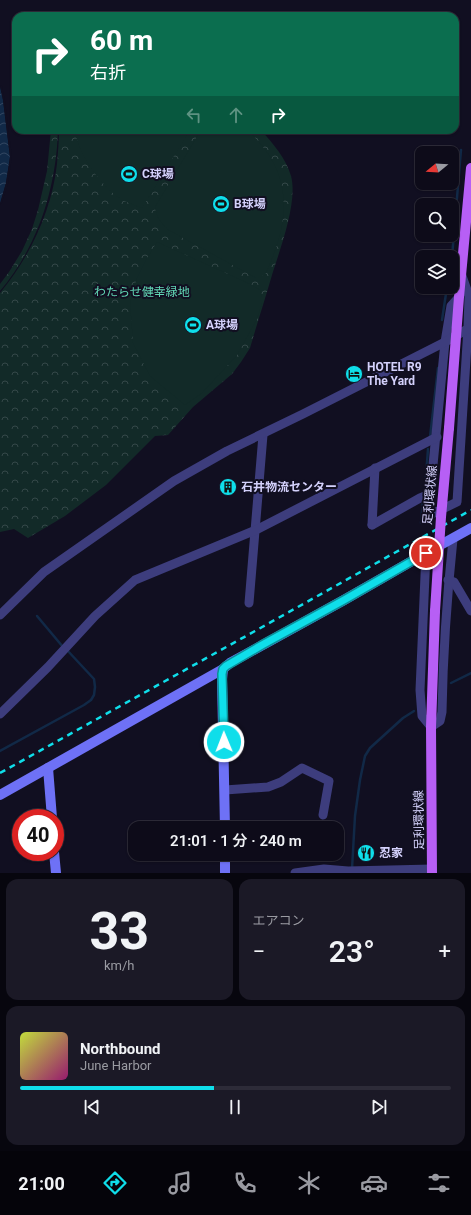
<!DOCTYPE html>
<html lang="ja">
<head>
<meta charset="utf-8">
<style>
  :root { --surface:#0d0b19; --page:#1b1926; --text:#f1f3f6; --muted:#9a9ba2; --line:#2d2b38; --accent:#0fdeea }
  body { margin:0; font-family:Roboto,"Noto Sans JP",sans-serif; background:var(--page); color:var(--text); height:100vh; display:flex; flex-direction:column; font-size:15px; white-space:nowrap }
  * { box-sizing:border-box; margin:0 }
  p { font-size:13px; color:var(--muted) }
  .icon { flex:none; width:22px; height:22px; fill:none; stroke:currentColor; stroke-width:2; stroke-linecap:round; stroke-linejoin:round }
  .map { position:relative; height:873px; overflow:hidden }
  .side { display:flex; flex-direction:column; gap:6px; padding:6px; background:#07060e; flex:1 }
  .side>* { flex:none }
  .top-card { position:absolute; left:12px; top:12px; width:447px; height:122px; border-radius:12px; box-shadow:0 1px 3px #0004,0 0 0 1px var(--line); background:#0b6e4f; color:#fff; overflow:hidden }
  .needle { width:26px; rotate:252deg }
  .controls { position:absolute; left:415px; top:146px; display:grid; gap:8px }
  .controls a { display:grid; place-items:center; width:44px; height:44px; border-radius:8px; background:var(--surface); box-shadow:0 1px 3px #0004,0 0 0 1px var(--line); font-size:20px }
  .speed { position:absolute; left:12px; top:809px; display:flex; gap:8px; font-size:20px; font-weight:700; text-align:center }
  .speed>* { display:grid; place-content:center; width:52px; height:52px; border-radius:50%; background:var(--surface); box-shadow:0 1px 3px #0004,0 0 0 1px var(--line); line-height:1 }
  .speed .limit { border:6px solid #d22; background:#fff; color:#111 }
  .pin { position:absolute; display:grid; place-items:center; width:34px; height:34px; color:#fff; margin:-17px; border:2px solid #fff; border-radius:50%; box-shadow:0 1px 4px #0007 }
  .me { position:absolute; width:44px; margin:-22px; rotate:359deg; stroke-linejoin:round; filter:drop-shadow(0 0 3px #0008) }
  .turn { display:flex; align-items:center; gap:14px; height:84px; padding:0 12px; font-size:18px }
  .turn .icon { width:52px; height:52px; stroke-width:2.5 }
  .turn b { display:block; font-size:28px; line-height:34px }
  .lanes { display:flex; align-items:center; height:38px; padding:0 12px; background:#0003; justify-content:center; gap:20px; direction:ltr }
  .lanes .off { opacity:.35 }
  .big { font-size:30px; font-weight:600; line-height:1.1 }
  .side .widget { flex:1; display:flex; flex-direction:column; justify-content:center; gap:6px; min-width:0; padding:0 14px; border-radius:12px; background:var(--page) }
  .side .dial { align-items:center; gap:0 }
  .dial b { font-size:52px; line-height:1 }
  .song { display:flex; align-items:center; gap:12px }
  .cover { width:48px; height:48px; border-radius:6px; background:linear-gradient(135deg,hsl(70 70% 55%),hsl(320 70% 35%)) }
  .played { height:4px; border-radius:2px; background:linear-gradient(90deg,var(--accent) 45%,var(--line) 45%) }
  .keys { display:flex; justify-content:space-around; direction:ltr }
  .heat { display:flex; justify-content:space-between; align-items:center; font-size:22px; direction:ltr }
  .side .tiles { flex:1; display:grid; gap:6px; grid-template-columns:1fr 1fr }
  .widget:last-child { grid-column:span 2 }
  .trip { position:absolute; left:128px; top:821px; width:216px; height:40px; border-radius:12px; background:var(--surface); box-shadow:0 1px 3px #0004,0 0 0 1px var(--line); font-weight:600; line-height:40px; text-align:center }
  .menu { display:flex; height:64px; justify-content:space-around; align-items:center; background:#05040a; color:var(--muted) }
  .menu .icon { width:28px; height:28px }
  .menu .on { color:var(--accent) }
  .menu b { font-size:18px; color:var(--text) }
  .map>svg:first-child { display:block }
</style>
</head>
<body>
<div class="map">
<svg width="471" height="873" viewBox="0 0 471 873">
  <defs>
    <pattern id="forest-crowns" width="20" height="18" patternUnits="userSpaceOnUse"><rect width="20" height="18" fill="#122a28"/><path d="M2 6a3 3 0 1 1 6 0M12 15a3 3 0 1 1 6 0" fill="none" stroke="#344848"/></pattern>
    <pattern id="water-waves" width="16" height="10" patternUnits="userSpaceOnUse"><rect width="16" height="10" fill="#112947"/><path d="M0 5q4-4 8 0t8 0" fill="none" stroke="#334762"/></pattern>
  </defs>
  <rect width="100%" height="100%" fill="#110f21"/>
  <g fill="url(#forest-crowns)">
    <path d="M51 130H58C56 189 38 246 0 291V284L9 272 22 251 32 229 38 210 47 171Z"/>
    <path d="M59 130H261C273 144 286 158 291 176 298 202 280 249 272 275 265 299 257 324 250 348L241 362 232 374 193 407 168 435 155 436 106 485 65 516 28 538 14 529 0 532V293C30 257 52 210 57 164 58 152 59 141 59 130Z"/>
  </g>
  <g fill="#122a28">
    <path d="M75 130H190L142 208C135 205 128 203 121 199 102 187 77 153 75 130Z"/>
    <path d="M201 130H248C257 140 267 150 273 162 293 199 282 239 265 275L256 278 167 229C161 222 156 217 155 207Z"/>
    <path d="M157 242 250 284 260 290 262 297V303L257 319 237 355 202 393 185 405 150 376 133 343 130 302 137 278 147 258Z"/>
  </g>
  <path fill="url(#water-waves)" d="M0 87 3 100 10 157 6 183 0 203Z"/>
  <path fill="#110f21" d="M0 85 2 86 5 100 12 157 8 184 2 203 0 205 6 183 10 157 3 100Z"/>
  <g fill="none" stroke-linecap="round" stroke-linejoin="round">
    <g stroke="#112947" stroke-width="2.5">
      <path d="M452 257 461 150"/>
      <path d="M442 320 447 287"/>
      <path d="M430 437 438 368"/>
      <path d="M425 489 428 449"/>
      <path d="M421 523 423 501"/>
      <path d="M37 616 63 647"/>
      <path d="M451 683 471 673"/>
      <path d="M0 751 84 705 91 700 94 695 95 687 94 679 67 650"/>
      <path d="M352 869 355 816 360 780 365 756 370 748 403 718 414 711"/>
    </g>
    <g stroke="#3d3d7d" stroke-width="9">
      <path d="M459 297 451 306 445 342 428 516 457 502 468 328 469 296 462 276"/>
      <path d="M372 525 420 498 430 494"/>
      <path d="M372 525 375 468"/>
      <path d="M426 553 420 690 422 716 431 727 440 721 442 712C443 654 447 596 453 539"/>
      <path d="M448 580 454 582 471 611"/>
      <path d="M249 603 263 435"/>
      <path d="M0 615 44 572 174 481 227 451 303 414 445 342 471 327"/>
      <path d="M0 714 48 667 95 616 135 580 256 530 437 437"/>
      <path d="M225 790 268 787 281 782 302 768 329 781 323 815"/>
      <path d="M295 873 324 869 348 871 432 869"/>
    </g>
    <g stroke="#6e71f6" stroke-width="10">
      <path d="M223 669 222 679 225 828"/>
      <path d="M48 768 52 818"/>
      <path d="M0 795 223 669 230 663 344 600 426 553 471 528"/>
      <path d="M54 852 56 873"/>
      <path d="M225 873V854"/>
    </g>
    <g stroke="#b75ff5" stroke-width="10">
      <path d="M449 428 459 297 471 168"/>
      <path d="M432 873 431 727 435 611"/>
    </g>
    <path stroke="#0fdeea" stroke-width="2.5" stroke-dasharray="6 5" stroke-linecap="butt" d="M0 773 255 631 471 510"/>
    <path stroke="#b75ff5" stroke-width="10" d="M435 611 441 517 449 428"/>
  </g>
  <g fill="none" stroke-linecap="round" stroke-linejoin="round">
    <g stroke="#0a9098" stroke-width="10">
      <path id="route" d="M224 742 222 674 223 669 226 666 262 645 344 600 426 553"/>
    </g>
    <use href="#route" stroke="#0fdeea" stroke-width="7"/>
  </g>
  <defs>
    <g id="stadium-disc" transform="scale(0.9)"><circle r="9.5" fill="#0fdeea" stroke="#110f21"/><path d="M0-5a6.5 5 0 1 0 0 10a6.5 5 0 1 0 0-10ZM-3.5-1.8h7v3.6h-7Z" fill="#111"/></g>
    <g id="hotel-disc" transform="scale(0.9)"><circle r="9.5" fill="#0fdeea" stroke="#110f21"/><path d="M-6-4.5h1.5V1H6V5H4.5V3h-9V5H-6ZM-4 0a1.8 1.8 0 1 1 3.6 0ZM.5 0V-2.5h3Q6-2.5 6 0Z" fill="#111"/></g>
    <g id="building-disc" transform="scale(0.9)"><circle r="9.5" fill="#0fdeea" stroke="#110f21"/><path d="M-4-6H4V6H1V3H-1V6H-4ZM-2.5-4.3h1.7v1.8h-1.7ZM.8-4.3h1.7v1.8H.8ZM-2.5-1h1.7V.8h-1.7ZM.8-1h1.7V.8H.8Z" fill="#111"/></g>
    <g id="restaurant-disc" transform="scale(0.9)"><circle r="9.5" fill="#0fdeea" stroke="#110f21"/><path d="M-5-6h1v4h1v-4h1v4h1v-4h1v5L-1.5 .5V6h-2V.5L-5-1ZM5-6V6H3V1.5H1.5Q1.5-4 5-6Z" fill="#111"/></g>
  </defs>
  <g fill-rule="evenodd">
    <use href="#stadium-disc" x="129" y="174"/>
    <use href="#stadium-disc" x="221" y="204"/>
    <use href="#stadium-disc" x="193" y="325"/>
    <use href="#hotel-disc" x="354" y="374"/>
    <use href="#building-disc" x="228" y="487"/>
    <use href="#restaurant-disc" x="366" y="853"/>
  </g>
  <g text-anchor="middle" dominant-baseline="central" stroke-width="4" stroke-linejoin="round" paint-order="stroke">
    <g font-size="12" font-weight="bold" fill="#d4d1fc" stroke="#110f21" text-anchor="start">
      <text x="142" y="174">C球場</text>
      <text x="234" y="204">B球場</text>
      <text x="206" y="325">A球場</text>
      <text x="367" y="367">HOTEL R9<tspan x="367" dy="14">The Yard</tspan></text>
      <text x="241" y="487">石井物流センター</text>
      <text x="379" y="853">忍家</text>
    </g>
    <g font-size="12" fill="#62d7b5" stroke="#110f21">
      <text x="142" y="292">わたらせ健幸緑地</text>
    </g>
    <g font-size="12" fill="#d4d1fc" stroke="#110f21">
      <text transform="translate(430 495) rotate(-85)">足利環状線</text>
      <text transform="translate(419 820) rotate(-91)">足利環状線</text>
    </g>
  </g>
</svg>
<div class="controls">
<a><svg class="needle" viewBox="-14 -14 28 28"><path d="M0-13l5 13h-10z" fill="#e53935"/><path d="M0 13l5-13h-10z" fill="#9a9ba2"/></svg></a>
<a><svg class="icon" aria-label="search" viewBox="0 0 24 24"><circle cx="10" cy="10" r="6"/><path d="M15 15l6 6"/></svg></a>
<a><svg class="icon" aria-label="layers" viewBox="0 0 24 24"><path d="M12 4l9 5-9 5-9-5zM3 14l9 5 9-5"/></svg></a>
</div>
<div class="speed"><div class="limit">40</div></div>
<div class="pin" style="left:426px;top:553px;background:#d93025"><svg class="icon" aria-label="arrive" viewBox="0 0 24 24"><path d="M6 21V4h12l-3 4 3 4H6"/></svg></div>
<svg class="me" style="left:224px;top:742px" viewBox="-20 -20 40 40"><circle r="17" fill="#0fdeea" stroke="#fff" stroke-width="3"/><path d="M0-11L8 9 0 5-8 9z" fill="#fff"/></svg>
<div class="trip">21:01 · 1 分 · 240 m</div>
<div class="top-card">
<div class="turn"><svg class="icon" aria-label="right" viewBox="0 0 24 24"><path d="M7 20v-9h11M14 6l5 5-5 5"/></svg><div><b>60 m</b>右折</div></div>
<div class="lanes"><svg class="icon off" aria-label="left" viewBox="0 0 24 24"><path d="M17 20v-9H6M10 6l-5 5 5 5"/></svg><svg class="icon off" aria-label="ahead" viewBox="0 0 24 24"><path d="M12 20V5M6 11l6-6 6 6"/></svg><svg class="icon" aria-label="right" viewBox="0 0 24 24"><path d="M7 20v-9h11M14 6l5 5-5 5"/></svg></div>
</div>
</div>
<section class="side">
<div class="tiles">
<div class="widget dial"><b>33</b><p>km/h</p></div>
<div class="widget"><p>エアコン</p>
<div class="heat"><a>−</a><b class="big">23°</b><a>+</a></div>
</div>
<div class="widget">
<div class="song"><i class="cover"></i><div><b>Northbound</b><p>June Harbor</p></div></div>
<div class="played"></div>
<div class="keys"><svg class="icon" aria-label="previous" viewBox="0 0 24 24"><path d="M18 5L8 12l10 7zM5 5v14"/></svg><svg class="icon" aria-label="pause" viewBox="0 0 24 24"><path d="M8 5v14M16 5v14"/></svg><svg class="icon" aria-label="next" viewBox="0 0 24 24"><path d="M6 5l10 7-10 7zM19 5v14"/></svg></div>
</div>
</div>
</section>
<nav class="menu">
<b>21:00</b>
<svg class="icon on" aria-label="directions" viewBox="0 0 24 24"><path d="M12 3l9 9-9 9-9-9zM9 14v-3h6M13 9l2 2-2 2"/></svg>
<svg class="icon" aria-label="music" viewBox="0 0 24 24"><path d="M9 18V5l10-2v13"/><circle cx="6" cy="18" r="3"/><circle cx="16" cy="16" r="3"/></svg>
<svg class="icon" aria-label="phone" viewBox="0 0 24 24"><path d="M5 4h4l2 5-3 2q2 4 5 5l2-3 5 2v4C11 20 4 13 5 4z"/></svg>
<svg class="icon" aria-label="climate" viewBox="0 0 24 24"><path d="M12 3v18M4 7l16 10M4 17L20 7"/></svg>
<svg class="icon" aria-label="car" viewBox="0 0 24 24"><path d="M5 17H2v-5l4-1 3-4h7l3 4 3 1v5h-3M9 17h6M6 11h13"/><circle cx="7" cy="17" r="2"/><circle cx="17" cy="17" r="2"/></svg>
<svg class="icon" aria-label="filters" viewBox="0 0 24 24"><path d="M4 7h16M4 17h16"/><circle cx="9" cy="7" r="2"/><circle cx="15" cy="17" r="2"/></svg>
</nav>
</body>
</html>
